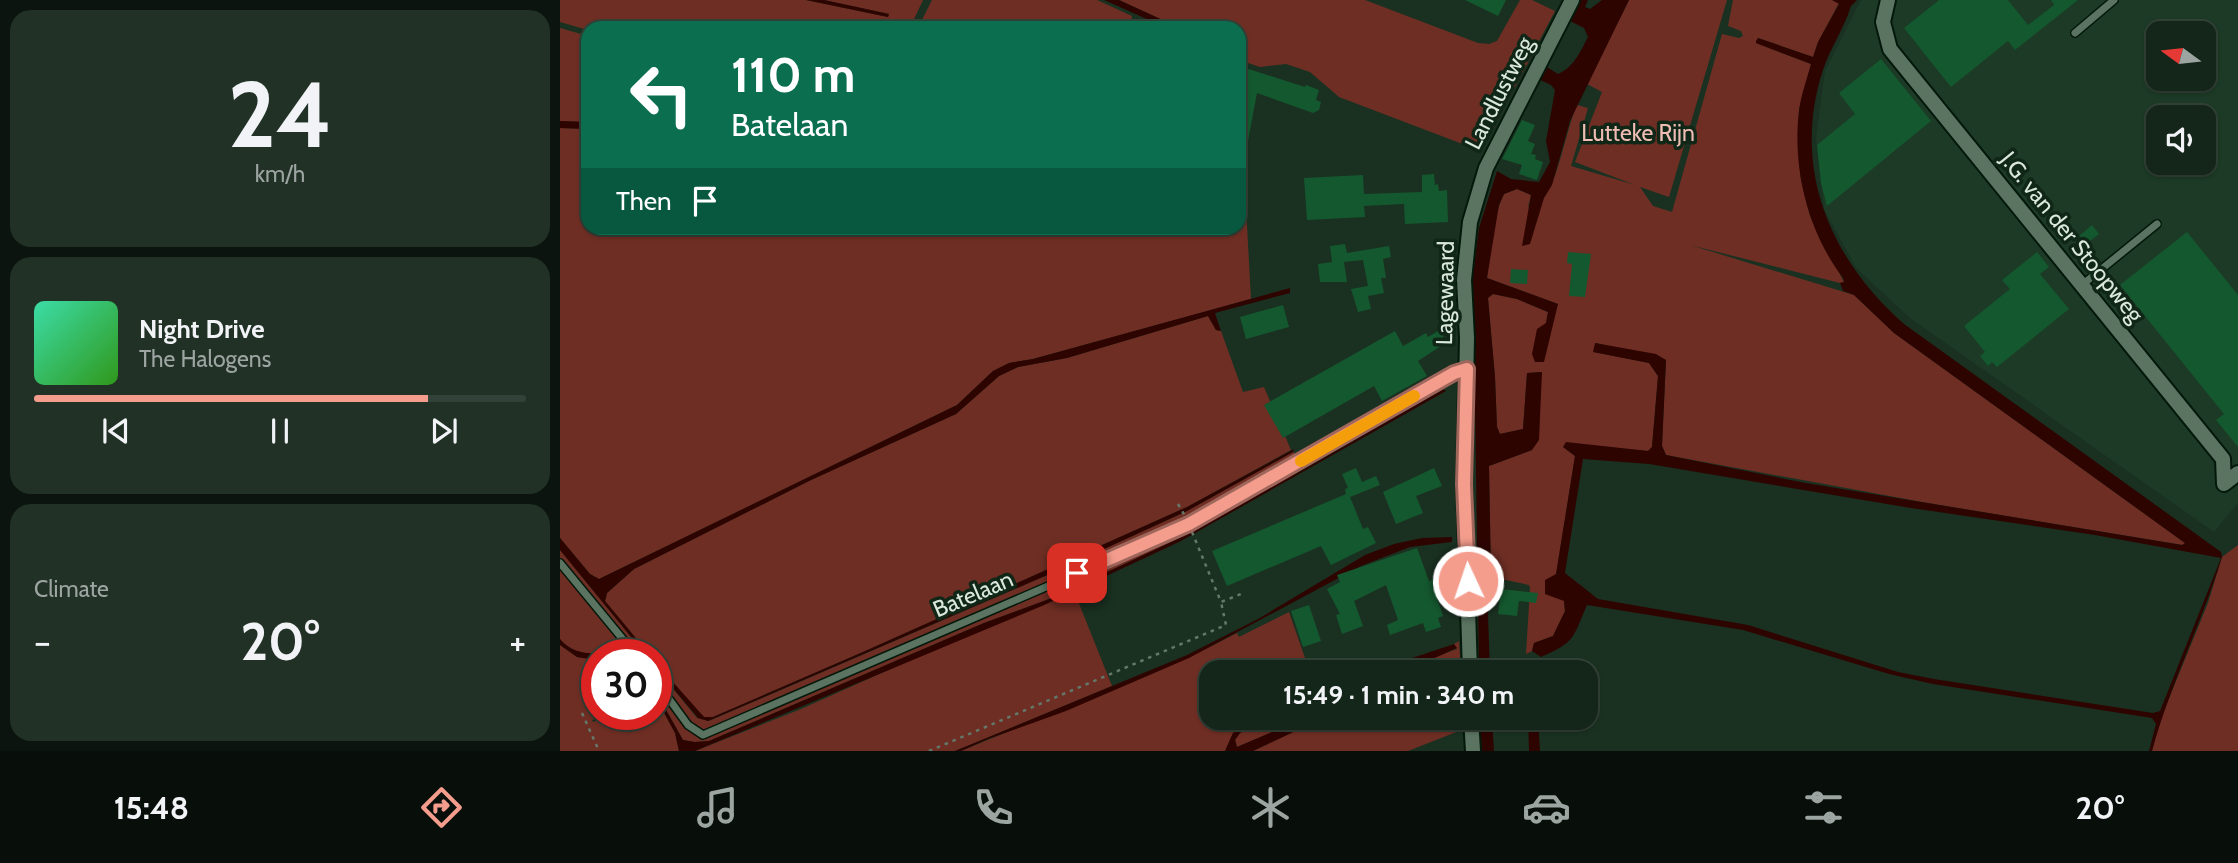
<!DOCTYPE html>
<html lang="en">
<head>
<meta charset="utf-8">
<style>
  :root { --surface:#142519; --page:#213126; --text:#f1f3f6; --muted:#9da5a2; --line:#334238; --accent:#f49d8d }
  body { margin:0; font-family:Cabin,sans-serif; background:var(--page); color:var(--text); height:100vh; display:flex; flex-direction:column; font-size:26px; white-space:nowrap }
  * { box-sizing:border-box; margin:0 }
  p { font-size:23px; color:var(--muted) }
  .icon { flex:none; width:38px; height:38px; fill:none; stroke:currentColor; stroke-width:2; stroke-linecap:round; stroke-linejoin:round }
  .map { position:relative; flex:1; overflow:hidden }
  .side { display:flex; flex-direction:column; gap:10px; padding:10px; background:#0b140e; width:560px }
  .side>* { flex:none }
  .banner { position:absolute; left:21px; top:21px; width:665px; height:214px; border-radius:21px; box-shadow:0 2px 5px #0004,0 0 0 2px var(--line); background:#0b6e4f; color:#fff; overflow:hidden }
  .needle { width:46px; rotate:285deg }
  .controls { position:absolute; left:1586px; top:21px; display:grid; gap:14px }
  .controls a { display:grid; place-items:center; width:70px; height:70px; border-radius:14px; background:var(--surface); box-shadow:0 2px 5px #0004,0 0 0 2px var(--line); font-size:35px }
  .speed { position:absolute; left:21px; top:639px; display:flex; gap:14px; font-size:35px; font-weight:700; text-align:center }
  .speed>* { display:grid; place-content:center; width:91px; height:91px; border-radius:50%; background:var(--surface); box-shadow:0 2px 5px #0004,0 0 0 2px var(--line); line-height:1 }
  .speed .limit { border:10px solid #d22; background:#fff; color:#111 }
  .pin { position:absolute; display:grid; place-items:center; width:60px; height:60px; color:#fff; margin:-30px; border-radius:14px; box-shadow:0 4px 10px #0006 }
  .me { position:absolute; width:77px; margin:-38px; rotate:357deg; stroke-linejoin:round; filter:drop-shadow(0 0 5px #0008) }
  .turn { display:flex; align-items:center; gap:24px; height:147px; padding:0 35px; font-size:32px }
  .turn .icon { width:91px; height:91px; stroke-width:2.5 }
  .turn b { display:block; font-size:49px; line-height:60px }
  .then { display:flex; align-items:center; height:66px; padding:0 35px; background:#0003; gap:14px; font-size:26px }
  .big { font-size:52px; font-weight:700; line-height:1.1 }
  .side .tile { flex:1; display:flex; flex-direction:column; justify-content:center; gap:10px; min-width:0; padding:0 24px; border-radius:21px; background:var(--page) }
  .side .dial { align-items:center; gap:0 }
  .dial b { font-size:91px; line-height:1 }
  .song { display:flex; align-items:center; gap:21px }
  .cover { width:84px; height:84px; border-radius:10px; background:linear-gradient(135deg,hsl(160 70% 55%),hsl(110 70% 35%)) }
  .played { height:7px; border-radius:4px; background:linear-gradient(90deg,var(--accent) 80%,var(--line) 80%) }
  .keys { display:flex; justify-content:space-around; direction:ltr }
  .heat { display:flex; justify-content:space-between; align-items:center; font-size:38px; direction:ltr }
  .trip { position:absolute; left:639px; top:660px; width:399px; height:70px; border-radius:21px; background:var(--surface); box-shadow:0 2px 5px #0004,0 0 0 2px var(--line); font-weight:700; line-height:70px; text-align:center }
  .tabs { display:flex; height:112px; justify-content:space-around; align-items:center; background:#080f0a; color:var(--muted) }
  .tabs .icon { width:49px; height:49px }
  .tabs .current { color:var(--accent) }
  .tabs b { font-size:32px; color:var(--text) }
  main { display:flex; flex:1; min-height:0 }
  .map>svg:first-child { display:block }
</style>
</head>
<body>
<main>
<section class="side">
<div class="tile dial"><b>24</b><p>km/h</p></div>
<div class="tile">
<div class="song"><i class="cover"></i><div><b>Night Drive</b><p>The Halogens</p></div></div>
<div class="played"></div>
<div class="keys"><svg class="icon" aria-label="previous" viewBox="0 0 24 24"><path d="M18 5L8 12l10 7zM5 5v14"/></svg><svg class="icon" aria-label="pause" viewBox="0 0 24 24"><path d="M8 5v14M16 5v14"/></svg><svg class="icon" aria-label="next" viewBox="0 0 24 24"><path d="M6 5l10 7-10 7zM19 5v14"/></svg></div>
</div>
<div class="tile"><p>Climate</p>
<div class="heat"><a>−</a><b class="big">20°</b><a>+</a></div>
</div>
</section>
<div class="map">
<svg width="1678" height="751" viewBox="0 0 1678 751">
  <rect width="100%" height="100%" fill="#1a3121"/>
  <path fill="#1c3a25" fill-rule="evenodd" d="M1301 0H1678V503L1654 532 1350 318 1296 268 1264 209 1256 138 1265 71ZM1598 33H1643V79H1598ZM1598 117H1643V163H1598Z"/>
  <g fill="#6f2e24">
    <path d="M0 0H246L328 17 329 14 264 0H363L350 28H28V30L0 22Z"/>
    <path d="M372 0H537L572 16 570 28H358Z"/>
    <path d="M559 0H805L918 43 929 44 937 41 960 0H972L995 11 921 151 779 97 750 72 726 64 700 67 679 60V28H620Z"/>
    <path d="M1069 0H1167L1109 197 1080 187 1093 206 1112 212 1162 34 1179 38 1183 36 1181 31 1168 26 1173 0H1272L1279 3 1258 42 1253 57 1198 38 1196 43 1251 64 1239 109 1238 146 1241 180 1250 216 1284 282 1280 283 1130 245 1294 295 1334 333 1625 543 1623 545 1368 503 1106 455 1102 446 1106 360 1036 343 1034 352 1089 363 1098 376 1092 447 1088 451 1006 443 1003 447 1015 456 996 575 1004 601 1005 611 993 636 974 643 972 651 966 654 970 588 969 585 931 577 929 466 972 450 982 372 967 373 963 429 940 434 937 427 935 377 928 298 933 294 957 299 988 312 986 323 972 354 998 304 927 278C931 251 932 218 944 194L957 189 971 195 968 207C972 205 978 202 982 199 997 187 1007 126 1017 105L1028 108 1011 166 1075 185 1015 162 1042 92 1027 84Z"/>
    <path d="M0 28 28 36V122L0 121Z"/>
    <path d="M0 128 28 129V228H679V152H683L691 299 473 359 449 363 433 371 397 405 39 579 30 574 0 538Z"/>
    <path d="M648 316 656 330 661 331 683 392 704 387 731 450 627 507 303 652 153 717H144C130 703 96 673 96 654H89L45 601 47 593 74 569 251 480 396 414 439 376 458 367 507 358Z"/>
    <path d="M733 452 752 464 624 536 492 598 424 623 149 741 135 742 123 740 96 692V668L137 718 149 721 485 576 627 511Z"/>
    <path d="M1678 545V751H1592L1601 718 1648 603 1662 557Z"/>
    <path d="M0 550 85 654C59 654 18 662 0 639Z"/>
    <path d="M514 591 552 686 395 751H135L241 709 382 646Z"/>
    <path d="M729 612 745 658 715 672H651V718H699L673 733 665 751H401C494 712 589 680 677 633L679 637Z"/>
    <path d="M899 641 901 672H843L860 662 897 649 894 644Z"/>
    <path d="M0 645 17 657 37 660V714H45L32 720 33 722 53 714H96V698L115 733 119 751H0Z"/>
    <path d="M700 718H733L732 724 677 747 675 740 680 733 701 720Z"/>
    <path d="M751 718V725L764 718H903L904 729 848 751H693L739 729 741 722Z"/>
  </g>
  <g fill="#2e0401" fill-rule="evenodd">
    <path d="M246 0H264L329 14 328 17Z"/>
    <path d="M544 0H559L620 28H607Z"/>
    <path d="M1017 0H1028L1025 7 1030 9 1042 0H1069L1010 121 992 185 984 198 970 244 962 246 971 195 957 189 944 194 939 205 927 278 998 304 984 362H975L972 354 977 329 986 323 988 312 957 299 933 294 928 298 935 377 937 427 940 434 963 429 967 373 982 372 979 440 972 450 929 466 931 577 928 615 930 672H919L913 277 919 228 937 171 951 179 979 182 990 162 986 141 995 90 991 85 974 77 982 64 998 74C1014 67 1020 52 1028 37L1024 28 1006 19Z"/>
    <path d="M1272 0H1297L1291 6C1284 29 1270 48 1263 70 1231 168 1270 259 1344 324L1661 552 1662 557C1642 623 1610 685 1592 751H1589L1596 724 1592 718 1373 684 1329 674 1183 630 1027 605C1013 637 1016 642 981 657L972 651 974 643 993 636 1005 611 1004 601 985 594V580L996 574 1015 456 1003 447 1006 442 1088 451 1092 447 1098 376 1089 363 1033 352 1035 343 1096 354 1106 360 1102 446 1106 455 1246 483 1622 545 1625 543 1334 333 1294 295 1283 291 1280 283 1284 282 1283 278C1248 232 1232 169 1239 111 1241 95 1247 79 1251 64L1196 43V41L1198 38 1253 57 1258 42 1279 4ZM1023 459 1089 464 1351 508 1535 535 1661 558 1600 711 1593 713 1374 679 1338 672 1188 625 1038 599 1005 573Z"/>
    <path d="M0 121 28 122V129L0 128Z"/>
    <path d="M730 288V293L655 313 661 331 656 330 648 316 507 358 458 367 439 376 396 414 251 480 74 569 47 593 45 601 89 654H85L0 550V538L30 574 39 579 397 405 433 371 449 363 473 359Z"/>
    <path d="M883 389 886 391 621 541 482 606 135 751H119L115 733 96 698V692L123 740 135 742 149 741 424 623 492 598 624 536Z"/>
    <path d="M734 449 733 452 627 511 485 576 148 721 138 718 96 668V663L144 717H153L303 652 627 507Z"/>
    <path d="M892 537V542L850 547 801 566 629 658 506 711 428 739 401 751H395L627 655 698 619 805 555 834 544 862 538Z"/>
    <path d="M0 639C14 656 32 653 52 654H37V660L17 657 0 645Z"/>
    <path d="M894 644 897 648C878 656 849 672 830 672L852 658Z"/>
    <path d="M699 718 702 720 680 733 675 740 677 747 731 724 733 718H741L740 729 693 751H665L673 733Z"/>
    <path d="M920 718H932L934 751H922Z"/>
    <path d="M968 718H978L980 751H969Z"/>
  </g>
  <g fill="#14582f">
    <path d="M905 0H946L938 16Z"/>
    <path d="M1379 0H1448L1468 25 1494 5 1491 0H1518L1455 50 1448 41 1391 87 1344 28Z"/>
    <path d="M1321 59 1371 121 1267 206 1261 183 1257 145 1295 114 1279 93Z"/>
    <path d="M679 66 745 87 746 85 759 90 756 100 761 102 759 110 753 113 697 93 684 162 679 161Z"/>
    <path d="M962 120 975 125 968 141 975 144 971 154 976 155 975 159 983 162 977 180 959 174 962 165 942 159Z"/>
    <path d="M874 174 875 185 878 184 879 191 887 190 888 222 845 224 844 204 804 206 805 217 747 220 744 178 803 175 804 194 862 192V175Z"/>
    <path d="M1532 225 1539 234 1526 244 1519 236Z"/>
    <path d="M1627 232 1678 295V447L1656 420 1664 414 1560 285Z"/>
    <path d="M785 244 787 253 829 246 831 257 823 259 826 278H821L824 293 808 296 811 309 798 312 791 289 808 286 803 260 784 262 787 282H760L758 264 772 262 770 246Z"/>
    <path d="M1008 252 1031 254 1025 297 1009 296 1012 264 1007 263Z"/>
    <path d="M1477 252 1489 267 1480 274 1509 309 1437 367 1432 362 1428 366 1420 356 1425 352 1404 326 1450 289 1442 280Z"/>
    <path d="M951 269 968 270 967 284 950 283Z"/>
    <path d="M723 305 729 327 686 339 680 317Z"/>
    <path d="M835 331 843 346 866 333 868 337 878 331 883 335 884 344 858 361 867 376 822 401 814 386 723 438 704 405Z"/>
    <path d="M796 468 802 482 816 476 820 485 790 497 803 529 808 527 816 543 771 565 761 546 667 586 652 551 786 494 785 489 788 488 782 474Z"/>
    <path d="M874 468 882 486 856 496 863 513 836 524 823 492Z"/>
    <path d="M857 548 869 581 885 575 888 594 877 598 883 616 878 618 881 627 866 632 863 623 830 635 827 625 838 620 826 585 794 601 803 626 782 634 776 615 780 614 767 589 780 582 777 575Z"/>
    <path d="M941 589 978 593 976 603 959 601 957 616 938 614Z"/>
    <path d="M749 605 761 641 743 647 731 611Z"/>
  </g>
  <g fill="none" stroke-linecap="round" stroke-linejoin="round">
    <g stroke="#03180a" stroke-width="10">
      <g id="service">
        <path d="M1515 33 1554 0"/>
        <path d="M1522 285 1597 224"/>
        <path d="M0 563 75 654"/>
        <path d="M96 681 128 725 143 735 567 552 629 524 732 466"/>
      </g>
    </g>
    <g stroke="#03180a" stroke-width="18">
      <g id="minor">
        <path d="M1328 0 1323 22 1330 49 1663 459 1664 484 1678 473"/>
        <path d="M732 466 894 373 907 369"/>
        <path d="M910 672 904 484 907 338 904 280 910 222 926 168 1012 0"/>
        <path d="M911 718 913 751"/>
      </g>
    </g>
    <g stroke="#64786a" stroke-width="2.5" stroke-dasharray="3.5 5" stroke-linecap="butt">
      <path d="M618 504 625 516"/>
      <path d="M632 532 661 602 681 594"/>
      <path d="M22 713 39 751"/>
      <path d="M369 751 666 625 661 602"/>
    </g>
    <use href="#service" stroke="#5b7461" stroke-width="7"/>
    <use href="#minor" stroke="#5b7461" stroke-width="14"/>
  </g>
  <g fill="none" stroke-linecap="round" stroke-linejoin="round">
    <g stroke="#9f665c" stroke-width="18">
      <path id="route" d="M517 573 629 524 894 373 907 369 904 484 908 581"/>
    </g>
    <use href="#route" stroke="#f49d8d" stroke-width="12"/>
    <path stroke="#f59e0b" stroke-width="12" d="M741 461 854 396"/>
  </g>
  <g text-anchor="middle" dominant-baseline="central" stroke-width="7" stroke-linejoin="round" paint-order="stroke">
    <g font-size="23" fill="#dbe8de" stroke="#102717">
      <text transform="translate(939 93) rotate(-63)">Landlustweg</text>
      <text transform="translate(1512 237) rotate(51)">J.G. van der Stoopweg</text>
      <text transform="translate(885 293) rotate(-89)">Lagewaard</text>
      <text transform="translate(413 594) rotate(-23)">Batelaan</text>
    </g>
    <g font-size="23" fill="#efbdb3" stroke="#102717">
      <text x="1078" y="133">Lutteke Rijn</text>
    </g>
  </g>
</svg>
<div class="controls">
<a><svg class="needle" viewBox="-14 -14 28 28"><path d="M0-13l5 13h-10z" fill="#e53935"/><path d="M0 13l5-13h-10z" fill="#9da5a2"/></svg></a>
<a><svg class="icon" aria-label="sound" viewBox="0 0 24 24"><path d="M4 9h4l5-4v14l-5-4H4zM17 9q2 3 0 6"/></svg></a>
</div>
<div class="speed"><div class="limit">30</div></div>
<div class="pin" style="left:517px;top:573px;background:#d93025"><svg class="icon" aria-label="arrive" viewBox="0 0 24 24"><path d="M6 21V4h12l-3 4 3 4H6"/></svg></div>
<svg class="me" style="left:908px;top:581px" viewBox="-20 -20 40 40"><circle r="17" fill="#f49d8d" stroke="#fff" stroke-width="3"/><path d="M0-11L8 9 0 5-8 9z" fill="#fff"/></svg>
<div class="trip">15:49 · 1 min · 340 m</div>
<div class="banner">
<div class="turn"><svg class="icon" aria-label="left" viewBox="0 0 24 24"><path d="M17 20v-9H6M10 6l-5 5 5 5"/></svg><div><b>110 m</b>Batelaan</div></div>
<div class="then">Then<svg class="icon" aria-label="arrive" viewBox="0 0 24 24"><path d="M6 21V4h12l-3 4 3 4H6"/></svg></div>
</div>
</div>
</main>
<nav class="tabs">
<b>15:48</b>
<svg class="icon current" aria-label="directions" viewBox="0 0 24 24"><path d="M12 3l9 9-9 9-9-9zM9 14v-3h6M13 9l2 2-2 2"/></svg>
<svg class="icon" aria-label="music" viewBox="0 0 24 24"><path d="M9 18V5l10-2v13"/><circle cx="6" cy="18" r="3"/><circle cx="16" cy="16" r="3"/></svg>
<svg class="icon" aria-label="phone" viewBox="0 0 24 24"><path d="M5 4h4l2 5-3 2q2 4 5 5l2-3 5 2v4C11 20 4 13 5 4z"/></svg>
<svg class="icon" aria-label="climate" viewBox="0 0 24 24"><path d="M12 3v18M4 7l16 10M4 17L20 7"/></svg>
<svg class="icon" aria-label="car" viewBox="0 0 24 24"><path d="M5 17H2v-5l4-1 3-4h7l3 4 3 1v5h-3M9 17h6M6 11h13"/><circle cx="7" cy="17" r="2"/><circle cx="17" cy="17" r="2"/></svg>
<svg class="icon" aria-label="filters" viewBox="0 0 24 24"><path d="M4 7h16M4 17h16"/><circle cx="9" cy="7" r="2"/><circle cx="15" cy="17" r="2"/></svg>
<b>20°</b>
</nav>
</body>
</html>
